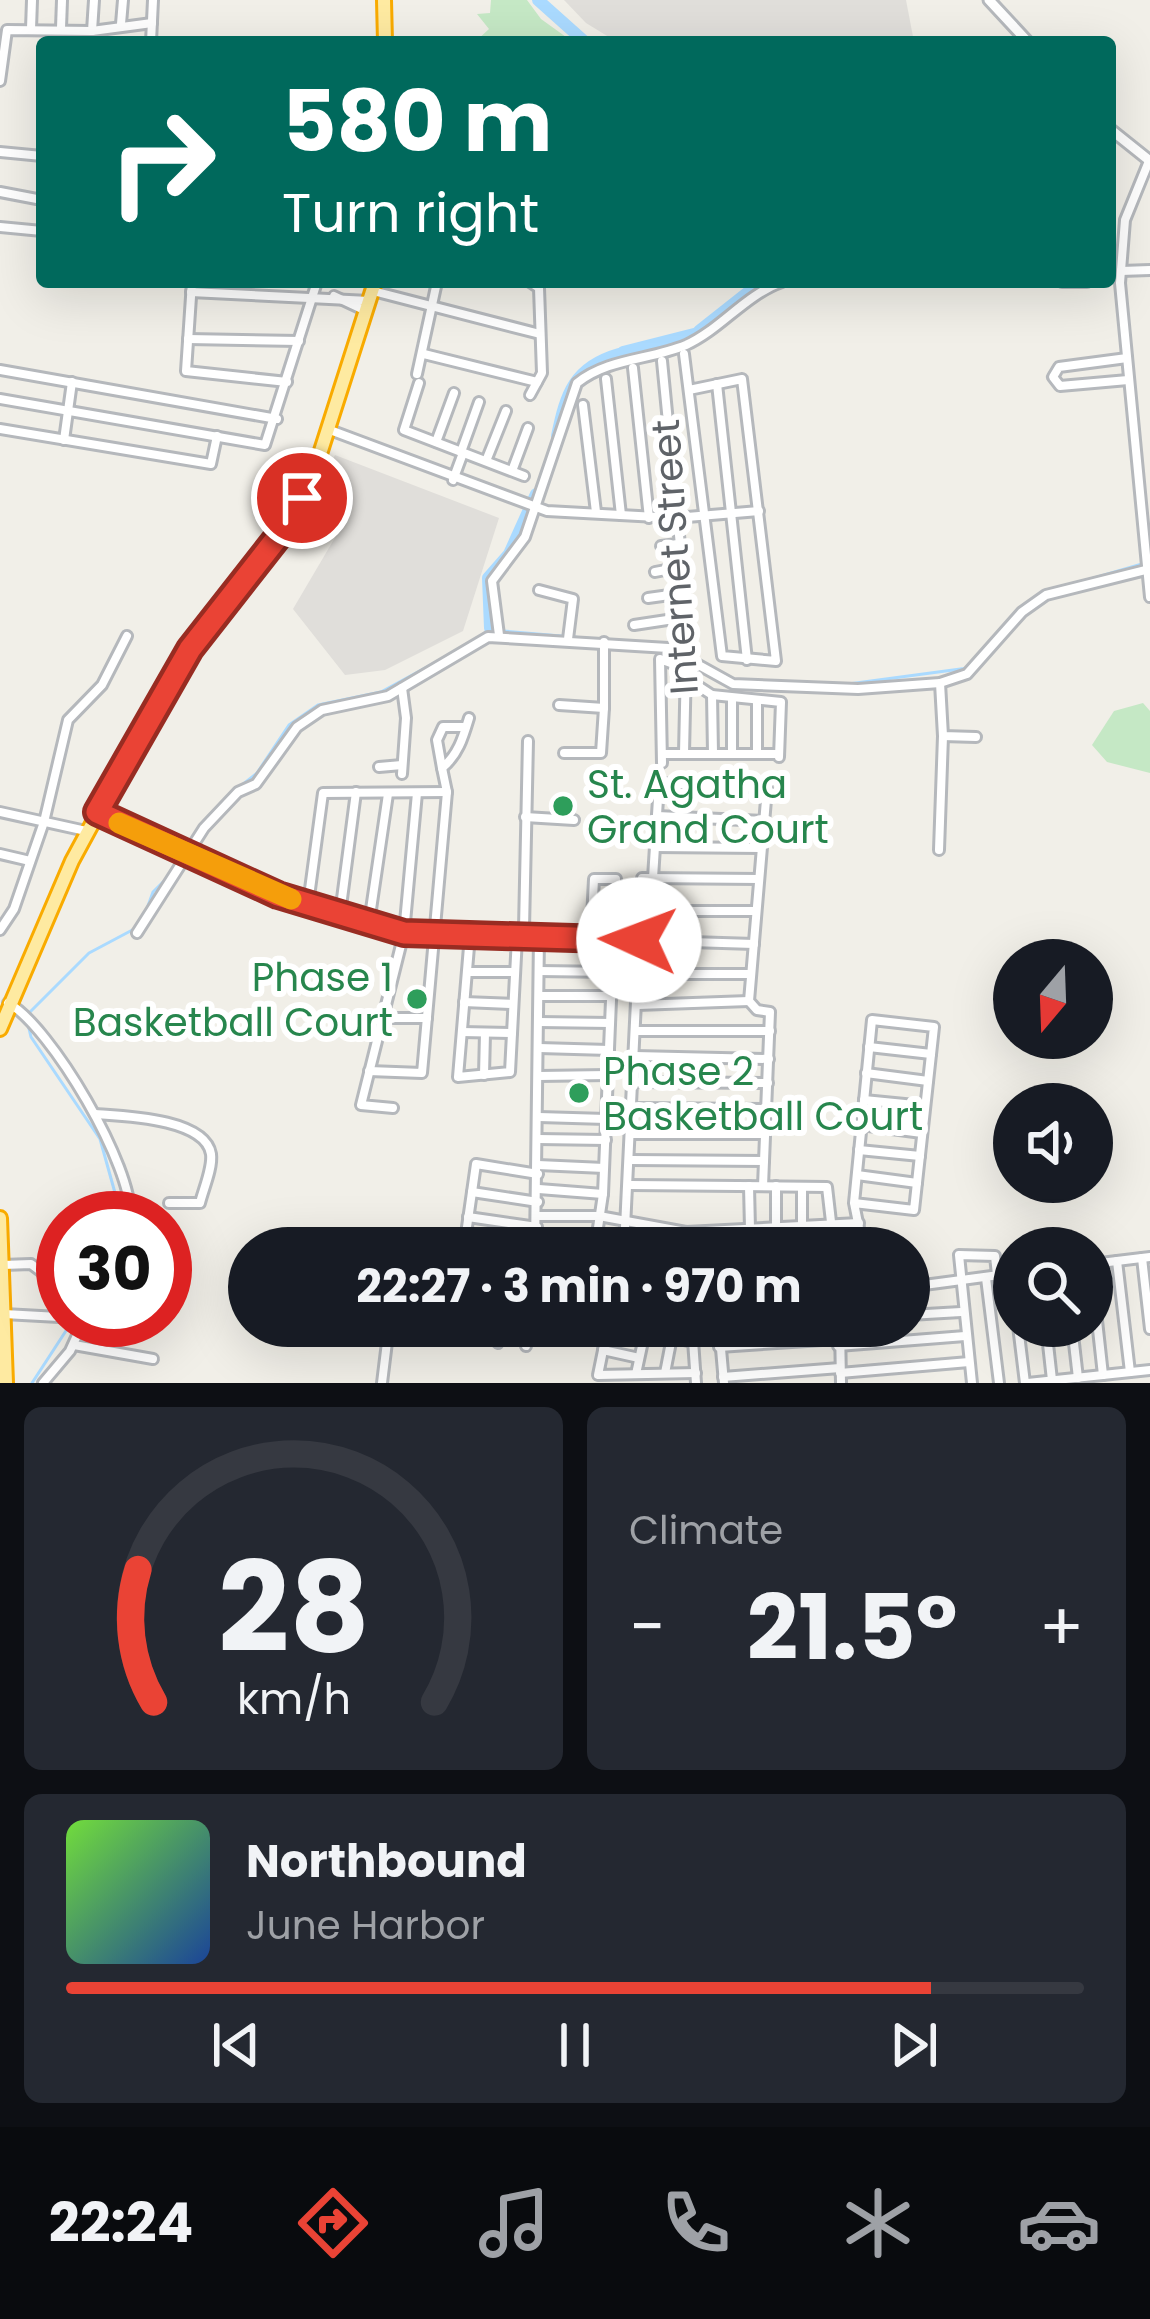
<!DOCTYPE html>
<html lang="en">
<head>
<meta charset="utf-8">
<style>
  :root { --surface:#171b24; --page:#242831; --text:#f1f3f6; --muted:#9ea1a6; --line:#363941; --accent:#ea4335 }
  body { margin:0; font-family:Poppins,sans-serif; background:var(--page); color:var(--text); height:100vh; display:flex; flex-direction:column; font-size:45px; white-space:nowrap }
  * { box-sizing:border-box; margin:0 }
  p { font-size:39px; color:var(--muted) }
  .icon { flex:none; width:66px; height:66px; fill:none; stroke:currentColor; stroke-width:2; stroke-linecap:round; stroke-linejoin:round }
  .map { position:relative; height:1383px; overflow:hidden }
  .drawer { display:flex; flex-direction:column; gap:24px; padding:24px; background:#0d0f14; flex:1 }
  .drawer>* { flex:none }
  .banner { position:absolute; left:36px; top:36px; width:1080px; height:252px; border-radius:12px; box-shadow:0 12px 48px #0002; background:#00695c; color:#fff; overflow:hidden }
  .needle { width:78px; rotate:199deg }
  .fabs { position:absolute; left:993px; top:939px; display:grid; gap:24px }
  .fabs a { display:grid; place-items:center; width:120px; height:120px; border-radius:50%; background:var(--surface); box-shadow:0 12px 48px #0002; font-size:60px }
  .speed { position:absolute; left:36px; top:1191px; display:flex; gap:24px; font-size:60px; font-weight:700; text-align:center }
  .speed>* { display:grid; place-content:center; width:156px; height:156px; border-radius:50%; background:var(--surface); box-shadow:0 12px 48px #0002; line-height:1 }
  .speed .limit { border:18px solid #d22; background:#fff; color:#111 }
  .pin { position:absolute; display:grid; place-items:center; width:102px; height:102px; color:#fff; margin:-51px; border:6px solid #fff; border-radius:50%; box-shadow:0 3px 12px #0007 }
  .me { position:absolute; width:132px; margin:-66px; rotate:272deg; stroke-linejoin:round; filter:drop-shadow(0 0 9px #0008) }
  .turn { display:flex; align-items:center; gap:42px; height:252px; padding:0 48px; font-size:54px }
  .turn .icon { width:156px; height:156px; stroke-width:2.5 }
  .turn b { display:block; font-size:84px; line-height:102px }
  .big { font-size:90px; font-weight:700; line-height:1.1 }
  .drawer .widget { flex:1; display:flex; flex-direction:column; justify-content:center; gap:18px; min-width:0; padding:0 42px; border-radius:18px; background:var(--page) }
  .drawer .dial { align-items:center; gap:0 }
  .dial svg { height:312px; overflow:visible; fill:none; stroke:var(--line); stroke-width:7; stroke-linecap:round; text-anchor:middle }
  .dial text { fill:var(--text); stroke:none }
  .song { display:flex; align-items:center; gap:36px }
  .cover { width:144px; height:144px; border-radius:18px; background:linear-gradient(135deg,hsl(100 70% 55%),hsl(220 70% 35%)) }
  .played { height:12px; border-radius:6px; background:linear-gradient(90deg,var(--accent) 85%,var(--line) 85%) }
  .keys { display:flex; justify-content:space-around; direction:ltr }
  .heat { display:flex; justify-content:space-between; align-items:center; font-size:66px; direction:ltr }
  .drawer .tiles { flex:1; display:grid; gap:24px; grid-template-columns:1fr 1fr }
  .widget:last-child { grid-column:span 2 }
  .trip { position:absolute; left:228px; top:1227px; width:702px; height:120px; border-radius:60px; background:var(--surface); box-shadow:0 12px 48px #0002; font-weight:700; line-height:120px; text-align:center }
  .dock { display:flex; height:192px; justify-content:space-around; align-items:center; background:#090b0e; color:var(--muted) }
  .dock .icon { width:84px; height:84px }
  .dock .selected { color:var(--accent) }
  .dock b { font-size:54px; color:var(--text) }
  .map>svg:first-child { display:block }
</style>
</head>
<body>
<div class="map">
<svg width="1150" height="1383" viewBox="0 0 1150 1383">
  <rect width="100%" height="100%" fill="#f1efe8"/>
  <g fill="#e0deda">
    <path d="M564 0H906L914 42H617L586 23Z"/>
    <path d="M335 455 499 518 463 631 385 670 345 675 293 609 343 524 309 509Z"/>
  </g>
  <g fill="#c5e8c5">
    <path d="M491 0H527L541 19 573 42H475L489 29 477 14 490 13Z"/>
    <path d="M1143 703 1150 711V773L1107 762 1092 745 1114 711Z"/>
  </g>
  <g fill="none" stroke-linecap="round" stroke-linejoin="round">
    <g stroke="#aadaff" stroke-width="3">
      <path d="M1053 590 1142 564"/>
      <path d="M1022 607 1043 592"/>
      <path d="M503 631 679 646"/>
      <path d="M693 654 705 665"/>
      <path d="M841 685 968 668"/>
      <path d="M237 789 257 773 289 725 318 705 381 692 495 630"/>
      <path d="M193 838 226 799"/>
      <path d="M145 914 153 892 172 873"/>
      <path d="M122 1218 100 1139 31 1037 26 1016 89 953 138 927"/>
      <path d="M32 1383 73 1320"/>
    </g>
    <g stroke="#aadaff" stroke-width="12">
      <path d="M538 0 585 42"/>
      <path d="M699 331 761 282"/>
      <path d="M623 352 694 334"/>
      <path d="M557 436C566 393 574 367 619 354"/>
      <path d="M490 628 488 578 509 554 536 494"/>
    </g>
    <g stroke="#b5b8bc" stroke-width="14">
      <g id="minor">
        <path d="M121 24 123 0"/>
        <path d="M61 28 62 0"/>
        <path d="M31 29 32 0"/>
        <path d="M92 31 94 0"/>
        <path d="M151 42 153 0"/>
        <path d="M0 81 7 30 92 31 152 23"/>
        <path d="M0 152 42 156"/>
        <path d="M1149 161 1125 220 1120 283 1150 597"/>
        <path d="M0 192 42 200"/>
        <path d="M0 227 42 231"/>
        <path d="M1121 271 1150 270"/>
        <path d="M192 282 186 371 287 382"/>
        <path d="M1062 282H1087"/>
        <path d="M373 291 540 334"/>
        <path d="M191 292 369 301"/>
        <path d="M334 296 366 311"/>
        <path d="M188 339 299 341"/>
        <path d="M424 354 537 382"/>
        <path d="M684 354 722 656 776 661 742 379 689 390"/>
        <path d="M1127 358 1059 367 1053 377 1060 386 1128 380"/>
        <path d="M662 361 687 617 684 753"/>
        <path d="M633 368 649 518"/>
        <path d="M0 370 277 419"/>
        <path d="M417 374 437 282"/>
        <path d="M606 379 621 515"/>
        <path d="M419 383 404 430 524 476"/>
        <path d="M717 384 747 660"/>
        <path d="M530 395 542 373 539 288 530 282"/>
        <path d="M0 399 265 445 317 282"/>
        <path d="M583 405 596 512"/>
        <path d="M0 429 211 464 217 436"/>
        <path d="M330 430 547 511 675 518 759 511"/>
        <path d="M64 440 72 382"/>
        <path d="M436 442 454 393"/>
        <path d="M461 452 479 402"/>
        <path d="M486 461 506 411"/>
        <path d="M512 471 528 428"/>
        <path d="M453 480 463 453"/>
        <path d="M661 546 678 544"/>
        <path d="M655 572 681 567"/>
        <path d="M539 590 573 599 568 639"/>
        <path d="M648 598 684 593"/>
        <path d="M634 625 687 617"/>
        <path d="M499 635 492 581 525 537 577 383C608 358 650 360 686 345 721 329 745 295 782 282"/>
        <path d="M686 678 712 695 781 702 779 757"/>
        <path d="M940 683 943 736 976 737"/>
        <path d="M712 695 713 753"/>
        <path d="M732 699V753"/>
        <path d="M559 705 604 708V642"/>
        <path d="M466 727H443L437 740 442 768C458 755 463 738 469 718"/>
        <path d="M564 753H601L604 708"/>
        <path d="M757 753V701"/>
        <path d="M662 754H779"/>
        <path d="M662 763 660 659 684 668"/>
        <path d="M379 767 402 765"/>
        <path d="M402 774 406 718 402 688"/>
        <path d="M0 812 86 831"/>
        <path d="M97 812 277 895 404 933 754 944"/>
        <path d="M657 816 765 821"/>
        <path d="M525 817 574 820"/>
        <path d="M655 847 761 848"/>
        <path d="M939 850 943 736"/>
        <path d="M0 854 30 861"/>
        <path d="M653 878 659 783 767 788 749 1001 757 1010 770 1012 763 1186"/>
        <path d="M308 904 323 793 447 792"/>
        <path d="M640 911H756"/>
        <path d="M340 914 356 792"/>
        <path d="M369 923 388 794"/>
        <path d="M0 930 14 909 44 822 68 720 102 685 127 636"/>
        <path d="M137 933 204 828 238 792 256 784 297 727 322 710 388 696 488 637 668 648 733 684 858 689 940 683 967 674 1022 612 1046 595 1150 569"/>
        <path d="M470 935 458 1077 510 1072 517 937 524 929 528 741"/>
        <path d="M591 939 594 879H616L603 1194 595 1248"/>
        <path d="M539 971 613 972"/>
        <path d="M467 972H515"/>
        <path d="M638 974H750"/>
        <path d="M539 996H612"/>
        <path d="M464 1002 513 1004"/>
        <path d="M8 1003C50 1025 135 1169 130 1218"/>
        <path d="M637 1005 749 1001"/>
        <path d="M383 1018H427"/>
        <path d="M539 1022 610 1023"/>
        <path d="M636 1031H770"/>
        <path d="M462 1032 512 1033"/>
        <path d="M869 1047 931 1054"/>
        <path d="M539 1048 609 1050"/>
        <path d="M635 1056 769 1059"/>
        <path d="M369 1071 422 1073 447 792 442 768"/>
        <path d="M866 1073 928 1081"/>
        <path d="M484 1075 485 1033"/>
        <path d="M539 1076 608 1075"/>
        <path d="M634 1082 768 1083"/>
        <path d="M864 1100 925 1106"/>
        <path d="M393 1108 361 1105 404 933 417 793"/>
        <path d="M633 1108 766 1109"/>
        <path d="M95 1114C122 1116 205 1118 211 1154 213 1168 203 1190 200 1203H169"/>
        <path d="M539 1117 606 1119"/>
        <path d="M861 1125 922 1133"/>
        <path d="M632 1134H765"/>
        <path d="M538 1139 606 1140"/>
        <path d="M859 1150 920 1156"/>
        <path d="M631 1160 764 1161"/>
        <path d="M538 1165 604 1168"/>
        <path d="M857 1175 917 1183"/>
        <path d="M630 1185 827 1187 834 1248"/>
        <path d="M749 1186 750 1229"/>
        <path d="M776 1186V1227"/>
        <path d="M802 1187V1226"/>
        <path d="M539 1189 603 1194"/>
        <path d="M472 1192 538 1202"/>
        <path d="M854 1203 914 1210 934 1027 872 1020 854 1203 863 1248"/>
        <path d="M538 1216H599L686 1232 859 1223"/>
        <path d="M468 1217 537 1227"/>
        <path d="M686 1232 687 1248"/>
        <path d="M465 1241 516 1248"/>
        <path d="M464 1248 476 1164 538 1174"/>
        <path d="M535 1248 539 937"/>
        <path d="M624 1248 642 878 759 879"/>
        <path d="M1142 1258 1150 1329"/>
        <path d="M1117 1261 1130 1372"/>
        <path d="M1092 1264 1150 1257"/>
        <path d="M3 1265 31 1264 43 1273H63"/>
        <path d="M1092 1275 1103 1375"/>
        <path d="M986 1278 999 1383"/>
        <path d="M909 1287 1014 1273"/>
        <path d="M4 1314 59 1317"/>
        <path d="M909 1315 961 1312"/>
        <path d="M84 1322 126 1328"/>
        <path d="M552 1326 551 1338 575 1340 579 1326"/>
        <path d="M608 1326 598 1375 696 1373"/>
        <path d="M616 1326 693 1342"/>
        <path d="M692 1326 696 1383"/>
        <path d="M719 1326 724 1383"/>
        <path d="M840 1326 841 1383"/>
        <path d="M1018 1326 1025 1383"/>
        <path d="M1046 1326 1052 1380"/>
        <path d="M1072 1326 1078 1378"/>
        <path d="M451 1332 452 1326"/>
        <path d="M473 1335 475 1326"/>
        <path d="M498 1343 500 1326"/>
        <path d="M74 1345 153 1359"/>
        <path d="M526 1346 528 1326"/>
        <path d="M838 1346 965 1336"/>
        <path d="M719 1347 837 1339"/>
        <path d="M603 1350 639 1358"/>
        <path d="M665 1373 672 1337"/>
        <path d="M840 1373 969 1362"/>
        <path d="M636 1374 645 1332"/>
        <path d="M723 1377 840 1368"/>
        <path d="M43 1383 70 1351 84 1320"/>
        <path d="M382 1383 389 1326"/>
        <path d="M972 1383 959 1255 995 1256 997 1275"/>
        <path d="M1028 1383 1150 1370"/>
      </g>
    </g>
    <g stroke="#b5b8bc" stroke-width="15">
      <g id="tertiary">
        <path d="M989 0 1028 42"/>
        <path d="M1110 129 1150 161"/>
      </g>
    </g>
    <g stroke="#f9ab00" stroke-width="18">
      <g id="trunk">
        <path d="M384 0 385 42"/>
        <path d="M0 1029 72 861 170 680 284 529 311 482 375 282"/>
        <path d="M0 1218 6 1383"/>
      </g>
    </g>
    <use href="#minor" stroke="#fff" stroke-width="8"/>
    <use href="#tertiary" stroke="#fff" stroke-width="9"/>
    <use href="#trunk" stroke="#feeaa1" stroke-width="12"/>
  </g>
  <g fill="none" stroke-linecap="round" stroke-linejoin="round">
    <g stroke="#982c22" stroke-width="30">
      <path id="route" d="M302 498 284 529 190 649 97 812 278 895 404 933 639 940"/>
    </g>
    <use href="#route" stroke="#ea4335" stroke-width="21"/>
    <path stroke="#f59e0b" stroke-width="21" d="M119 823 291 899"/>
  </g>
  <g fill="#2e9e5b" stroke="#fff" stroke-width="4.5">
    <circle cx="563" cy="806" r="12"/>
    <circle cx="417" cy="999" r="12"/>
    <circle cx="579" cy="1093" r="12"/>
  </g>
  <g text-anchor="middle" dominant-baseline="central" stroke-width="12" stroke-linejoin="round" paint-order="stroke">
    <g font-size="39" fill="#5f6368" stroke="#fff">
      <text transform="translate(675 557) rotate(-94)">Internet Street</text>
    </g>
    <g font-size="39" fill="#27864d" stroke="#fff" text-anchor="start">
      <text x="587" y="784">St. Agatha<tspan x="587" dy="45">Grand Court</tspan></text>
      <text x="393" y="977" text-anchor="end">Phase 1<tspan x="393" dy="45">Basketball Court</tspan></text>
      <text x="603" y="1071">Phase 2<tspan x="603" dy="45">Basketball Court</tspan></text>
    </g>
  </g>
</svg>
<div class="fabs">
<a><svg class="needle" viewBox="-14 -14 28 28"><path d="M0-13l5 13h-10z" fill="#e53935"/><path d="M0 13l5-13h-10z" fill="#9ea1a6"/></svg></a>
<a><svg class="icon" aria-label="sound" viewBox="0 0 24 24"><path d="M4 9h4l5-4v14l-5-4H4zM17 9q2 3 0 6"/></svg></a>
<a><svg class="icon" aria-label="search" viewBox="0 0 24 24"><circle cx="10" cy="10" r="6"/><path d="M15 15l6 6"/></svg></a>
</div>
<div class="speed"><div class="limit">30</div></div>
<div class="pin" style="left:302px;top:498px;background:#d93025"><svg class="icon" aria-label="arrive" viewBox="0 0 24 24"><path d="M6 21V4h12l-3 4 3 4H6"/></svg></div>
<svg class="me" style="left:639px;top:940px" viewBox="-20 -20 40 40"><circle r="19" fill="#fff"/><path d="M0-13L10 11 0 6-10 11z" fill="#ea4335"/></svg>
<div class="trip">22:27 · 3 min · 970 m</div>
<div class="banner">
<div class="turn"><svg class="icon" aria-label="right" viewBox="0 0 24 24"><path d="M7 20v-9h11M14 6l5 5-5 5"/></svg><div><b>580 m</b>Turn right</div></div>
</div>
</div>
<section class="drawer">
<div class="tiles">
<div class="widget dial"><svg viewBox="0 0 100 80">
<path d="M14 69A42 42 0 1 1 86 69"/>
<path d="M14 69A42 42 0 0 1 10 35" stroke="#ea4335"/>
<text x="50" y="56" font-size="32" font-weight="700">28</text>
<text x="50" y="72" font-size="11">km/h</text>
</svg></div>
<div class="widget"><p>Climate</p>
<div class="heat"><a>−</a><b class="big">21.5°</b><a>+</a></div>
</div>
<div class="widget">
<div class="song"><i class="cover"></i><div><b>Northbound</b><p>June Harbor</p></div></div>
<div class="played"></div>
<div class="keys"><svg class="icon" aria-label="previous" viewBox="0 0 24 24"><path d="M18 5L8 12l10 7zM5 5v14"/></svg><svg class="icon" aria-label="pause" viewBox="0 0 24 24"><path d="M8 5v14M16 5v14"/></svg><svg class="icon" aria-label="next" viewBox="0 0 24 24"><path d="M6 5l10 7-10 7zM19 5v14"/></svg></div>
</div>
</div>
</section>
<nav class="dock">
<b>22:24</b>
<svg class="icon selected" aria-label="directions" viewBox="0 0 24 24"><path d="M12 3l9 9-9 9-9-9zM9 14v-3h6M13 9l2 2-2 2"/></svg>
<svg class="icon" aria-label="music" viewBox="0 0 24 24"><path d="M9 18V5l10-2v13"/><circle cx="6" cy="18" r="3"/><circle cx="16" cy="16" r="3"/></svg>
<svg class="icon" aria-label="phone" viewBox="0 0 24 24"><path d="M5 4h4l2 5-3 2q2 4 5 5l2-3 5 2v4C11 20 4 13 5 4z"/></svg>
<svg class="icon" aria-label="climate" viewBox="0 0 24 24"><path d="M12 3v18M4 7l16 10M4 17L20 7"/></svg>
<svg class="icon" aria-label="car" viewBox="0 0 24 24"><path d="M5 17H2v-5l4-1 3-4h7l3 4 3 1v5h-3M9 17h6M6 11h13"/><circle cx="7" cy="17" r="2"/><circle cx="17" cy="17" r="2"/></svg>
</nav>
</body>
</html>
